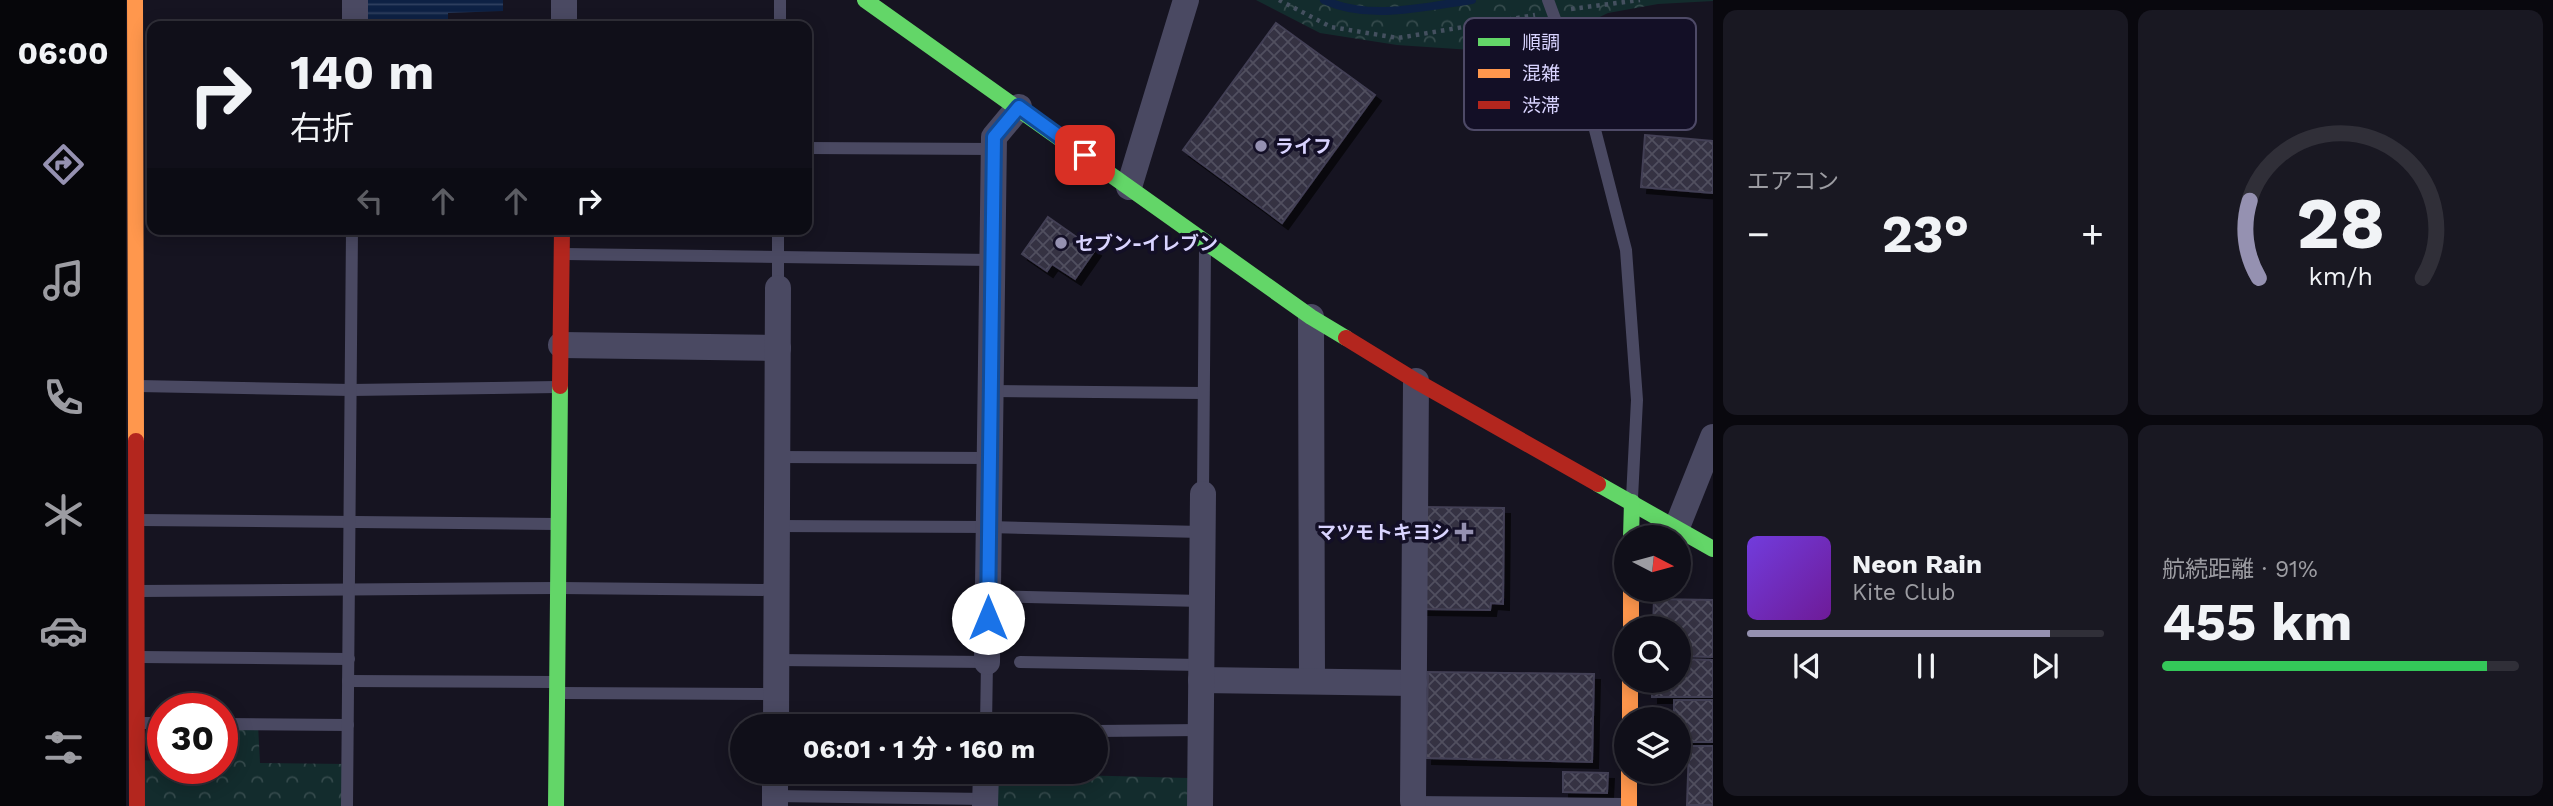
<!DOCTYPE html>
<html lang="ja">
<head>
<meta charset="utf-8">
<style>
  :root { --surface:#100f19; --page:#191822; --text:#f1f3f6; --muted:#9c9ca2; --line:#302f38; --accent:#9591b1 }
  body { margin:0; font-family:"Work Sans","Noto Sans JP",sans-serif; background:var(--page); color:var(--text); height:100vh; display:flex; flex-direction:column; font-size:26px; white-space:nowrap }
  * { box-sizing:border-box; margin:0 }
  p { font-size:23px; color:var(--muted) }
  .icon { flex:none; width:38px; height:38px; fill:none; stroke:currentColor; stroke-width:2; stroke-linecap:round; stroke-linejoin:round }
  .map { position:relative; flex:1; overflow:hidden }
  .drawer { display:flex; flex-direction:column; gap:10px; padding:10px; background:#09080e; width:840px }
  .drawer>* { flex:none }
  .top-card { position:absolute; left:21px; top:21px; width:665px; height:214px; border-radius:14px; box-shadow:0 4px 18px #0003,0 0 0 2px var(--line); background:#100f19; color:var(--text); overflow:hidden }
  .needle { width:46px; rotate:96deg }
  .fabs { position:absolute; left:1488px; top:525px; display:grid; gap:14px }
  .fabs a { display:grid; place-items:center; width:77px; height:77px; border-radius:50%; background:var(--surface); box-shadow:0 4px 18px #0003,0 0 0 2px var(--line); font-size:35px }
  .speed { position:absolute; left:21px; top:693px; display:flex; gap:14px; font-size:35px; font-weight:700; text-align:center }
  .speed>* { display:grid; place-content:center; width:91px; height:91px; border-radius:50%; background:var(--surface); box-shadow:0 4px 18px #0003,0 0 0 2px var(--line); line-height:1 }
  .speed .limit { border:10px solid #d22; background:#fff; color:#111 }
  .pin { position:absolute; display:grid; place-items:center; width:60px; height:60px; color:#fff; margin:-30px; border-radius:14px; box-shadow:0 4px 10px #0006 }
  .me { position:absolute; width:77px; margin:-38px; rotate:0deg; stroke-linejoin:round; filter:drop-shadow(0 0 5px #0008) }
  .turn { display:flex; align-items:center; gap:24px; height:147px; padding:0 28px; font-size:32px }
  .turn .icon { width:91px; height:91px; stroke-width:2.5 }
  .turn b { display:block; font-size:49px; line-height:60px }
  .lanes { display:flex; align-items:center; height:66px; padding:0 28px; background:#0003; justify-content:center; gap:35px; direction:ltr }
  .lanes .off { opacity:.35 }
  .big { font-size:52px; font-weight:700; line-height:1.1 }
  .drawer .tile { flex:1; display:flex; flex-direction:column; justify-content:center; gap:10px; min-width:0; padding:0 24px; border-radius:14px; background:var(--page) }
  .drawer .dial { align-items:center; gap:0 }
  .dial svg { height:182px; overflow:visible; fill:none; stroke:var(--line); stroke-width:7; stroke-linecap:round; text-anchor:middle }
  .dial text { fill:var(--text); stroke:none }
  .song { display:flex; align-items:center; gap:21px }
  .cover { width:84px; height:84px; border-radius:10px; background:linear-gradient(135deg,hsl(260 70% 55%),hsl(280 70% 35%)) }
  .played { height:7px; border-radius:4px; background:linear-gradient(90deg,var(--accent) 85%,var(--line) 85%) }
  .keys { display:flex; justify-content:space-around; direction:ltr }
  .heat { display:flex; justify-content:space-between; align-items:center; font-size:38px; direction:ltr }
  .charge { height:10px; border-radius:5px; background:linear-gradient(90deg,#34c759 91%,var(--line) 0) }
  .drawer .tiles { flex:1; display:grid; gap:10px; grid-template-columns:repeat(2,1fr) }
  .trip { position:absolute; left:604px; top:714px; width:378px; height:70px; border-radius:35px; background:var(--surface); box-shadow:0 4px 18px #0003,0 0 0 2px var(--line); font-weight:700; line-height:70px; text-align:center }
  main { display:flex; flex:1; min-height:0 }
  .tab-bar { display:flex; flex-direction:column; width:126px; justify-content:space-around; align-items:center; background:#06060a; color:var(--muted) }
  .tab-bar .icon { width:49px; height:49px }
  .tab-bar .active { color:var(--accent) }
  .tab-bar b { font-size:32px; color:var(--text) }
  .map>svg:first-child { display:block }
</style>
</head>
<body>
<main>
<nav class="tab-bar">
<b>06:00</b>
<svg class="icon active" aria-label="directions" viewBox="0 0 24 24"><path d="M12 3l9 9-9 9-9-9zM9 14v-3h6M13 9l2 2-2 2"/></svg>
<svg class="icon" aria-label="music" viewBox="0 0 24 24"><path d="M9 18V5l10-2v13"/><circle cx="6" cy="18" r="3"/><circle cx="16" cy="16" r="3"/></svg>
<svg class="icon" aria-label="phone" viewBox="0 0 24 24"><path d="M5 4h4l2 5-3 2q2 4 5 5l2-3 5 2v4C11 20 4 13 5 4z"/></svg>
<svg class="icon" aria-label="climate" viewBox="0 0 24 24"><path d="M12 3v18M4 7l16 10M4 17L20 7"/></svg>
<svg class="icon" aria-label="car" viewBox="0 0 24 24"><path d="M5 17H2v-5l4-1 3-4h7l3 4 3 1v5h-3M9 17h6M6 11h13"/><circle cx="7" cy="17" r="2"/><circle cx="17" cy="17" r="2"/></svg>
<svg class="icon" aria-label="filters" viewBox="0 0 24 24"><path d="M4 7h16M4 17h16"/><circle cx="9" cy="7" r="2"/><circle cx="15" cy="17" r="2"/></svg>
</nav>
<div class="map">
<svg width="1587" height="806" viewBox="0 0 1587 806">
  <defs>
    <pattern id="forest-crowns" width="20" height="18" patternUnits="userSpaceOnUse" patternTransform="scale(1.75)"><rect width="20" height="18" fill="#132c2d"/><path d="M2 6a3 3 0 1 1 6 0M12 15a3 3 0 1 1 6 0" fill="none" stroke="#354a4c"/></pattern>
    <pattern id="water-rules" width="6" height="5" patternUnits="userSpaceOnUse" patternTransform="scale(1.75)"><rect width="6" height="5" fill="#0d2144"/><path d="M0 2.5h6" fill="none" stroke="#304060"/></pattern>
    <pattern id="building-cross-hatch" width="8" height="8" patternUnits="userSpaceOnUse" patternTransform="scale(1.75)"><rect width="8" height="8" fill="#343243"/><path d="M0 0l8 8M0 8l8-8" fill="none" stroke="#514f5f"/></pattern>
    <filter id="shadow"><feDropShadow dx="6" dy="6" stdDeviation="0" flood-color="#0009"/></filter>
  </defs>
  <rect width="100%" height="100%" fill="#161421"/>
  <g fill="url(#forest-crowns)">
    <path d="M1130 0H1587V1L1532 4 1482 13 1415 45 1346 50 1271 45 1194 33Z"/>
    <path d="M101 724H132L134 763 222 764 221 806H11V760L37 761V768H96V763H102Z"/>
    <path d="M872 773 1062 778 1061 806H871Z"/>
  </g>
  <path fill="url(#water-rules)" d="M236 0H377V11L322 13V26H236Z"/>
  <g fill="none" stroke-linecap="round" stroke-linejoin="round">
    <path stroke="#0d2144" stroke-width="8" d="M1198 0C1244 21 1297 7 1346 0"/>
  </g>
  <g fill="url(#building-cross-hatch)" stroke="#433f54" stroke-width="2" filter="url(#shadow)">
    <path d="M1150 23 1249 95 1156 223 1057 150Z"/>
    <path d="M1519 135 1587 141V193L1515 187Z"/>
    <path d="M922 217 969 250 949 279 926 264 921 271 896 254Z"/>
    <path d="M1298 507 1378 508 1377 604 1365 603 1364 610 1296 609Z"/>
    <path d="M1528 599 1587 600V657L1552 656V628H1527Z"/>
    <path d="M1552 659 1587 660V697H1526V681H1552Z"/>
    <path d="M1302 672 1468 674 1466 762 1300 758Z"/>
    <path d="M1548 700H1587V742H1552V719H1548Z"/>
    <path d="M1563 746H1587V805H1561Z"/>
    <path d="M1437 772 1482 773 1481 793 1437 792Z"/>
  </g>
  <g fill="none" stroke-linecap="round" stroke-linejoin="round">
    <g stroke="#44505f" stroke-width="4.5" stroke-dasharray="3.5 5" stroke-linecap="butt">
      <path d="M1153 0 1205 27 1272 38 1409 15"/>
      <path d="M1445 9 1514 0"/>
    </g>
    <g stroke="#4a4962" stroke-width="12">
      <path d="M1422 0 1467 122 1500 250 1511 400 1506 498"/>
      <path d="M654 26V0"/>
      <path d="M681 148 867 149"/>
      <path d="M439 254 865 260"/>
      <path d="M652 288V229"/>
      <path d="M12 386 225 390 431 387"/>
      <path d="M864 391 1077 393"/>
      <path d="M651 457 863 458"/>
      <path d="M1077 494 1079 249"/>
      <path d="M14 520 430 524"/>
      <path d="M651 526 862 527 1076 532"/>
      <path d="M13 591 433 588 650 590"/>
      <path d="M862 596 1076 601"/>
      <path d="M13 657 223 659"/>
      <path d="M650 660 861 662 860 726"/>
      <path d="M894 662 1075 665"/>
      <path d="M222 681 428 682"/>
      <path d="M433 693 650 694"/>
      <path d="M13 723H37"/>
      <path d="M96 724 222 725"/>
      <path d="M970 731 1075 730"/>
      <path d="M649 796 860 799"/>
      <path d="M1287 802 1499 804"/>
      <path d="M221 806 226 229"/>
    </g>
    <g stroke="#4a4962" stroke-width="26">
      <path d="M229 26V0"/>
      <path d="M438 26V0"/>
      <path d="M1003 187 1060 0"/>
      <path d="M1185 317 1186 681"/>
      <path d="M435 345 652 348"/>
      <path d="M1551 527 1587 437"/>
      <path d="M861 662 868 137 893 107"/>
      <path d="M1075 680 1288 683"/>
      <path d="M650 726 652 288"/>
      <path d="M1287 801 1290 381"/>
      <path d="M649 806V772"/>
      <path d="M859 806 860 772"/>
      <path d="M1074 806 1077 494"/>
    </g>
    <g stroke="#63d668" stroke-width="16">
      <path d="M739 0 1185 317 1220 338"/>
      <path d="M1472 484 1587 549"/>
      <path d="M1505 537 1506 502"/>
      <path d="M430 806 434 386"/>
    </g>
    <g stroke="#ff974d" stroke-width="16">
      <path d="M9 0 10 441"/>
      <path d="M1505 590V628"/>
      <path d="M1504 681V719"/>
      <path d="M1503 772V806"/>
    </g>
    <g stroke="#b3261e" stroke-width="16">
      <path d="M1220 338 1290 381 1472 484"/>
      <path d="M434 386 436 229"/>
      <path d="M10 441 11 806"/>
    </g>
  </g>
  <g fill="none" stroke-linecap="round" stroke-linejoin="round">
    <g stroke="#114b97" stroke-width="18">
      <path id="route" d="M862 618 868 137 893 107 959 155"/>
    </g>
    <use href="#route" stroke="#1a73e8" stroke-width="12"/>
  </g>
  <g fill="#9591b1" stroke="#130f26" stroke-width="2.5">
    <circle cx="1135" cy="146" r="7"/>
    <circle cx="935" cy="243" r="7"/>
    <path d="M1334.5 521.5h7v7h7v7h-7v7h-7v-7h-7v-7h7z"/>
  </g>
  <g text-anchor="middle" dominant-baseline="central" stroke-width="7" stroke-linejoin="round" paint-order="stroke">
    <g font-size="19" font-weight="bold" fill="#d9d4ff" stroke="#130f26" text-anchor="start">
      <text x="1149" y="146">ライフ</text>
      <text x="949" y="243">セブン-イレブン</text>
      <text x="1324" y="532" text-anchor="end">マツモトキヨシ</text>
    </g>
  </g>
  <rect x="1338" y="18" width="232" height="112" rx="10" fill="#130f26" stroke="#4e4a67" stroke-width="2"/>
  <rect x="1352" y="38" width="32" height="8" fill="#63d668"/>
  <rect x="1352" y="69" width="32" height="9" fill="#ff974d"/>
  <rect x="1352" y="101" width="32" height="8" fill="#b3261e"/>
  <g font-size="19" fill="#d9d4ff">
    <text x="1396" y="49">順調</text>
    <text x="1396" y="80">混雑</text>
    <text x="1396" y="112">渋滞</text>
  </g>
</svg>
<div class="fabs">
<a><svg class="needle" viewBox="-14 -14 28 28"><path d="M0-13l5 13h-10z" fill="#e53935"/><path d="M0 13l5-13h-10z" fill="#9c9ca2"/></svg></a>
<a><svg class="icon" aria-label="search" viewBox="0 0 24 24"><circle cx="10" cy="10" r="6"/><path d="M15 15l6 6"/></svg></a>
<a><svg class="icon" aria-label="layers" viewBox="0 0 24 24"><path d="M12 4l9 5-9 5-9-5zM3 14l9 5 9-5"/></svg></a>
</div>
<div class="speed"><div class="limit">30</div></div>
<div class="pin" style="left:959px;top:155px;background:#d93025"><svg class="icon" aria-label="arrive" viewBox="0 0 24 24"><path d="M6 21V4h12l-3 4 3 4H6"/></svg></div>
<svg class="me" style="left:862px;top:618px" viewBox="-20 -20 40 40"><circle r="19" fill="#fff"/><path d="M0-13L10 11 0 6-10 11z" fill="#1a73e8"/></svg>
<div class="trip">06:01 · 1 分 · 160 m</div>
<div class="top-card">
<div class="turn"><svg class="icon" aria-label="right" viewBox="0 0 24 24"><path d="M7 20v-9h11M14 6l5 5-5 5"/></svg><div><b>140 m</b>右折</div></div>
<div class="lanes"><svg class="icon off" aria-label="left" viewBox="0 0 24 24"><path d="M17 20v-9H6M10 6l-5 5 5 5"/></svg><svg class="icon off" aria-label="ahead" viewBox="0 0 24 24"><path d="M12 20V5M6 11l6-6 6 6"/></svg><svg class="icon off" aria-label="ahead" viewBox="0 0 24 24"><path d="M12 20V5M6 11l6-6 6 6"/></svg><svg class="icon" aria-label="right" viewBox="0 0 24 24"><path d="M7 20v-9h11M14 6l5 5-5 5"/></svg></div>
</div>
</div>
<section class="drawer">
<div class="tiles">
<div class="tile"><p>エアコン</p>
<div class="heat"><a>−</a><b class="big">23°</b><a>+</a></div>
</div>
<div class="tile dial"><svg viewBox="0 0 100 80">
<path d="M14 69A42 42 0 1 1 86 69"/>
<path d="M14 69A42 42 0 0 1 10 35" stroke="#9591b1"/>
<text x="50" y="56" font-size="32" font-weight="700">28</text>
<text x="50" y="72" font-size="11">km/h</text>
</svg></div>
<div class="tile">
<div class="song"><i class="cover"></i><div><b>Neon Rain</b><p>Kite Club</p></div></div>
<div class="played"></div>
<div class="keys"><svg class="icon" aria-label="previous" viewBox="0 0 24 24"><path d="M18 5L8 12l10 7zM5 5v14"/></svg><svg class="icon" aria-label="pause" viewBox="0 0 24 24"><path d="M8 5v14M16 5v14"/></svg><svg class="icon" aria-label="next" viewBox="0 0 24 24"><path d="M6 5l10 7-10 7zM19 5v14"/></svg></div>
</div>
<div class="tile"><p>航続距離 · 91%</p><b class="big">455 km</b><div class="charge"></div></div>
</div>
</section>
</main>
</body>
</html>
